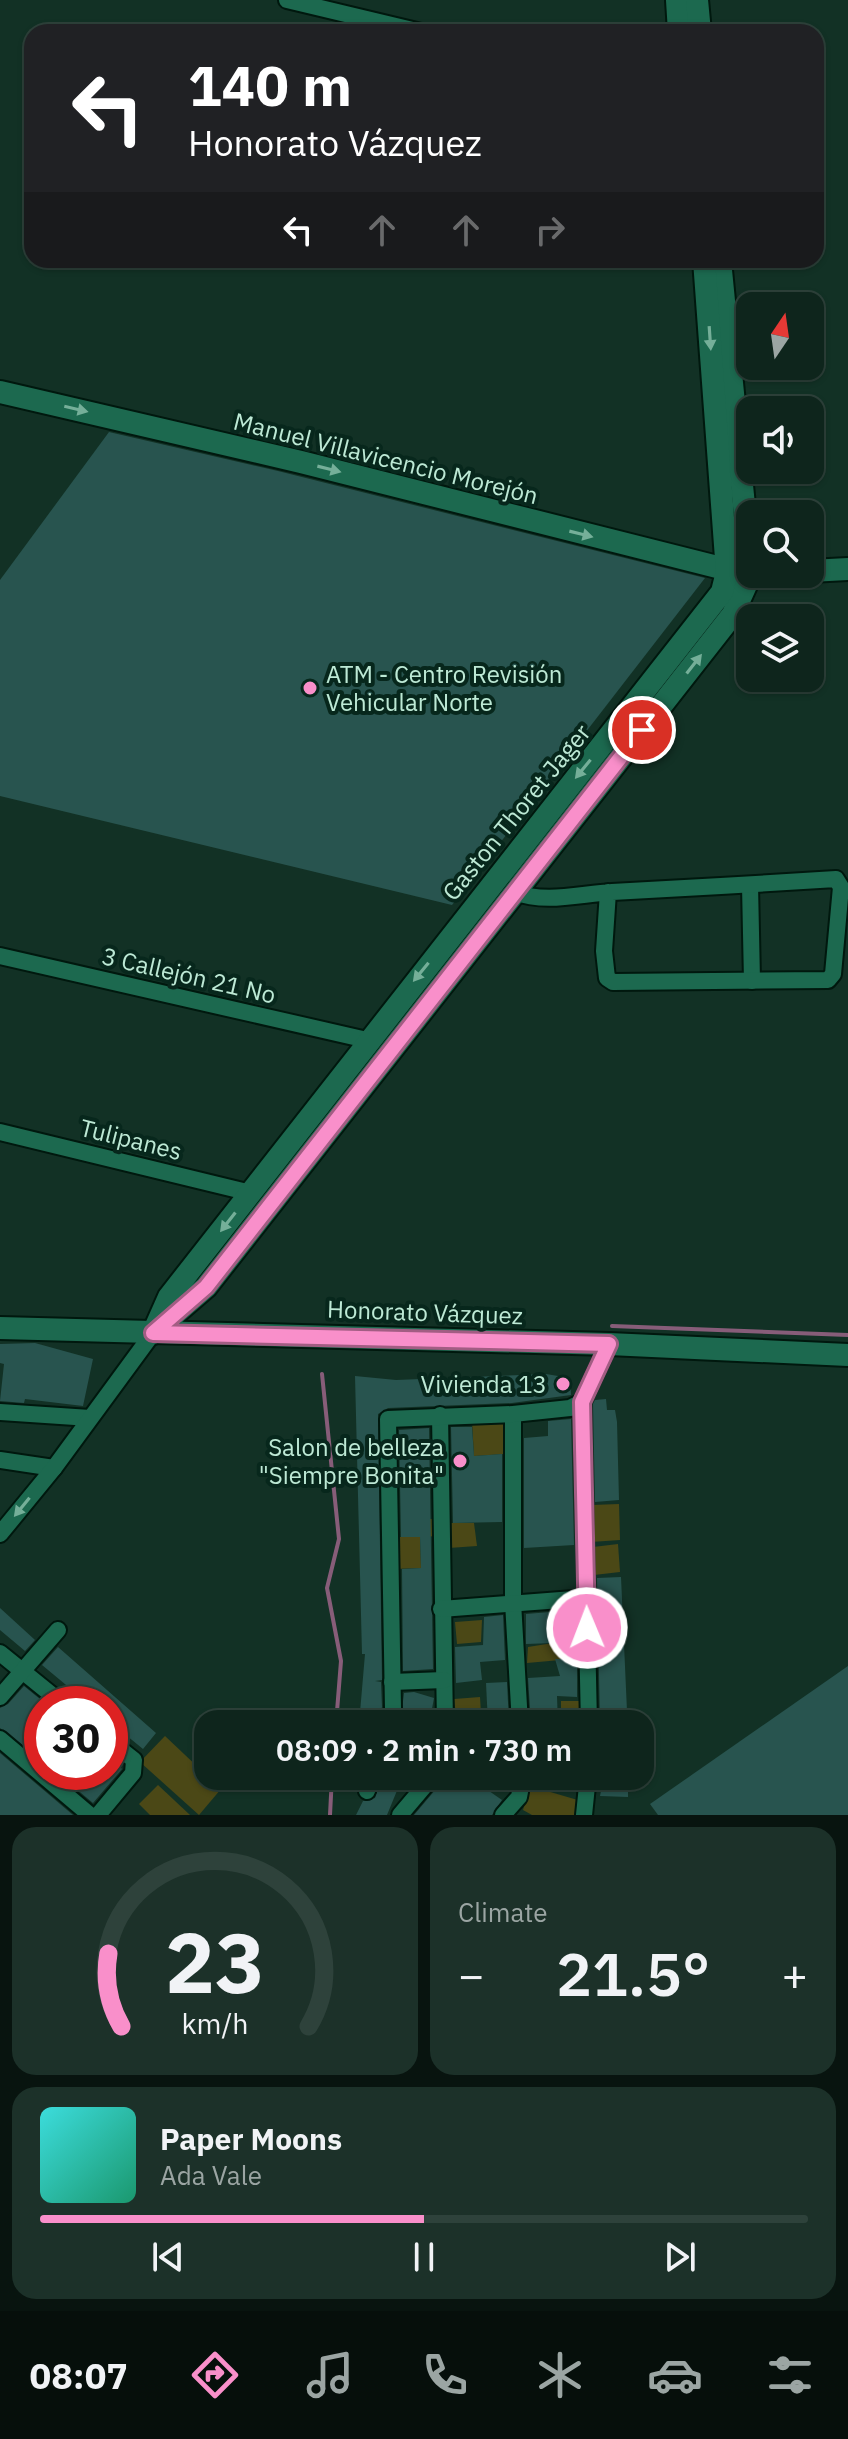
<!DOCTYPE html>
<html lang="en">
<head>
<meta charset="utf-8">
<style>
  :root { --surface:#0e251c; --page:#1c3129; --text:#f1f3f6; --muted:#9ba5a3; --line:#2e423b; --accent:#f98fca }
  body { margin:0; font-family:"IBM Plex Sans",sans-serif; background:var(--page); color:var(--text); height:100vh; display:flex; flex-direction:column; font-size:30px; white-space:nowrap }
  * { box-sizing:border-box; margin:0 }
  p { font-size:26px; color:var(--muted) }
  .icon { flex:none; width:44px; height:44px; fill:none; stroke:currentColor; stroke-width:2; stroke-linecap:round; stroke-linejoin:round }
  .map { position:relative; height:1815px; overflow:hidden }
  .details { display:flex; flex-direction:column; gap:12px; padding:12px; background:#08140f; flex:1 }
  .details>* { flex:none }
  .hud { position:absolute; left:24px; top:24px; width:800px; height:244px; border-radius:24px; box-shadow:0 2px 6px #0004,0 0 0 2px var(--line); background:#202124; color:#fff; overflow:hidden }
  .needle { width:52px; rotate:13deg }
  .tools { position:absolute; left:736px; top:292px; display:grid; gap:16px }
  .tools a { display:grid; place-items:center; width:88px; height:88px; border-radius:16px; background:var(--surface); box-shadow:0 2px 6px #0004,0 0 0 2px var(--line); font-size:40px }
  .speed { position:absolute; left:24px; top:1686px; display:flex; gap:16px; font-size:40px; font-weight:700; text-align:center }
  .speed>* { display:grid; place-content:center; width:104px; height:104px; border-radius:50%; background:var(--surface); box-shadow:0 2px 6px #0004,0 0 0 2px var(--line); line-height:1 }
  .speed .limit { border:12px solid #d22; background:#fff; color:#111 }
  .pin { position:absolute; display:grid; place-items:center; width:68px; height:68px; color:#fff; margin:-34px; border:4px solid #fff; border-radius:50%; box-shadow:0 2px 8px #0007 }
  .me { position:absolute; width:88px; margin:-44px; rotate:359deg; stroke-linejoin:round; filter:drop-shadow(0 0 6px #0008) }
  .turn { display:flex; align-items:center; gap:28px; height:168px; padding:0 32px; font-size:36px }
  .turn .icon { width:104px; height:104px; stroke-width:2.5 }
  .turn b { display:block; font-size:56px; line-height:68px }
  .lanes { display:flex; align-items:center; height:76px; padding:0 32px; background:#0003; justify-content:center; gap:40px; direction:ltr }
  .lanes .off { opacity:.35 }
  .big { font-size:60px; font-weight:600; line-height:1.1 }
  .details .tile { flex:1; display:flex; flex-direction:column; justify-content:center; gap:12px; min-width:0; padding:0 28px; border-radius:24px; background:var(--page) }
  .details .dial { align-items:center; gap:0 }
  .dial svg { height:208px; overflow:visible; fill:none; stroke:var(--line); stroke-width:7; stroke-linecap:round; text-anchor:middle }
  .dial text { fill:var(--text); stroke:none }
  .song { display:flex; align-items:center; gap:24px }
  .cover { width:96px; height:96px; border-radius:12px; background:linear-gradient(135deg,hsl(180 70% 55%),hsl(160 70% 35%)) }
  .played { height:8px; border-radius:4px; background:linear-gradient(90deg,var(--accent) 50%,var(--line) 50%) }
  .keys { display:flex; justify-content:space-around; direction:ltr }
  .heat { display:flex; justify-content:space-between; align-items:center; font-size:44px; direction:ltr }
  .details .tiles { flex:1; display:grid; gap:12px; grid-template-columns:1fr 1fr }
  .tile:last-child { grid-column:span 2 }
  .trip { position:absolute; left:194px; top:1710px; width:460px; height:80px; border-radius:24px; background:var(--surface); box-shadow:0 2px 6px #0004,0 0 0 2px var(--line); font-weight:600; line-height:80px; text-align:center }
  .menu { display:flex; height:128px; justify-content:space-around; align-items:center; background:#060f0b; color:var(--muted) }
  .menu .icon { width:56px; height:56px }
  .menu .active { color:var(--accent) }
  .menu b { font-size:36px; color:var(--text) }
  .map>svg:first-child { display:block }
</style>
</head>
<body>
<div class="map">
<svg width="848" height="1815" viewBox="0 0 848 1815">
  <rect width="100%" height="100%" fill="#123125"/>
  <g fill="#4b4816">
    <path d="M503 1420 504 1454 474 1456 472 1421Z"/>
    <path d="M619 1504 620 1540 591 1542 592 1505Z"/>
    <path d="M419 1519H440L439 1536 420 1537 421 1568 393 1569V1537H419Z"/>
    <path d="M448 1523H474L477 1546 449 1548Z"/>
    <path d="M618 1544 620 1572 594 1575 593 1547Z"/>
    <path d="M482 1620 481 1642 457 1644 455 1622Z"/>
    <path d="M582 1641 583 1658 527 1663 528 1647 553 1643 555 1654 556 1643Z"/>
    <path d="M480 1697 481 1713 456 1715 454 1699Z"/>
    <rect x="561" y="1701" width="23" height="23"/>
    <path d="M165 1736 221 1789 199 1815 140 1762Z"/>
    <path d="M158 1785 190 1815H150L139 1804Z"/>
    <path d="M530 1786 581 1801V1815H532L523 1810Z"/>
  </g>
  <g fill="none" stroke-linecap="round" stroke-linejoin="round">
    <g stroke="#875d79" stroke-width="4">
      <path d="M612 1326 848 1335"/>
      <path d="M322 1374 339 1539 327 1588 341 1661 336 1724"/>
      <path d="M330 1815 332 1776"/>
    </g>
  </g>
  <g fill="#28544f">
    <path d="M109 432 278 471 705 578 452 905 0 796V580Z"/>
    <path d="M35 1343 93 1359 83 1406 25 1399 24 1403 0 1401 4 1364 0 1363V1344Z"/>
    <path d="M546 1374 570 1378 571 1395 512 1403 388 1408 378 1414 382 1680 375 1681 381 1682 382 1707 377 1724H359L365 1654H362L355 1376 396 1380Z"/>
    <path d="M606 1399 607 1410H615L617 1422 619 1500 595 1502 593 1404 595 1400Z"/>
    <path d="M571 1419 574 1545 524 1548V1438L548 1436V1421Z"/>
    <path d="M451 1427H472L474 1456 502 1454V1522L453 1523Z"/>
    <path d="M429 1428 433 1669 403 1671 402 1569 421 1568 420 1537H401L399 1430Z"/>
    <path d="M621 1577 627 1711H622L624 1724H600L597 1578Z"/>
    <path d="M0 1608 35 1640 25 1651 0 1630Z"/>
    <path d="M550 1612 553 1643 526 1644V1614Z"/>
    <path d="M503 1615 505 1660 480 1662 482 1680 456 1683 455 1647 483 1645 484 1617Z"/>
    <path d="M58 1647 156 1733 143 1749 110 1722V1704H89L42 1665Z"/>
    <path d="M555 1659H577V1697L557 1696 558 1724H531L528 1678 560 1676Z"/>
    <path d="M848 1666V1815H658L650 1804Z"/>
    <path d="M507 1682 509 1723 488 1724 486 1683Z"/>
    <path d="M24 1686 46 1704H42V1760L0 1728V1708L8 1704Z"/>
    <path d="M414 1692 434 1698 430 1719 425 1724H400L404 1693Z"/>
    <path d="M0 1753 73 1815H0Z"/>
    <path d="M110 1755 122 1769 93 1803 56 1772H110Z"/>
    <path d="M382 1776H403L387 1815H356L363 1801 375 1798Z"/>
    <path d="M447 1776H457L476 1787 479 1784 502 1800 492 1815H414Z"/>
    <path d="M628 1779V1797L600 1796 603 1781Z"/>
  </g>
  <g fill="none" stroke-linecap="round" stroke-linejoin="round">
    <g stroke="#00180e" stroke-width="20">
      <g id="minor">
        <path d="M287 0 421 32"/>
        <path d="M750 885 752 981"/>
        <path d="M514 892C546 904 579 894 612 892 687 888 761 884 836 879L841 887 833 974 828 980 613 982 607 978 604 951 608 892"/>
        <path d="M0 956 367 1040"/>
        <path d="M0 1132 251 1193"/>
        <path d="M0 1412 90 1418"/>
        <path d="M513 1414V1602L520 1724"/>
        <path d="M440 1415 445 1724"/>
        <path d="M0 1460 54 1468"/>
        <path d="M0 1534 54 1468 153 1333"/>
        <path d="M441 1609 587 1598"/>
        <path d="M0 1653 63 1704"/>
        <path d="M392 1682 444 1680"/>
        <path d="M0 1697 58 1630"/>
        <path d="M388 1724 393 1709 388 1419 513 1414 570 1408 582 1402"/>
        <path d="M589 1724 582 1402 609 1344"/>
        <path d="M0 1739 90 1815"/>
        <path d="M367 1791 371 1776"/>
        <path d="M98 1815 133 1773 134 1760 110 1741"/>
        <path d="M400 1815 433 1776"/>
        <path d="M503 1815 519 1797 523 1776"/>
        <path d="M584 1815 588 1776"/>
      </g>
    </g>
    <g stroke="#00180e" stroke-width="26">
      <g id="tertiary">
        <path d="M677 0 679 32"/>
        <path d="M697 0 700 32"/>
        <path d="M720 260 750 567"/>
        <path d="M0 392 301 462 741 573"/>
        <path d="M810 571 848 569"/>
        <path d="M0 1328 609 1344 848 1355"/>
        <path d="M155 1331 206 1287 733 614 751 574"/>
        <path d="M153 1333 169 1297 722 592 727 572 704 260"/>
      </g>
    </g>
    <use href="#minor" stroke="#1c694f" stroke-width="16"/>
    <use href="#tertiary" stroke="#1c694f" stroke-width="22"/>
  </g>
  <defs><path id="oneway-solid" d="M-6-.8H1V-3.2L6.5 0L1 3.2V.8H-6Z" transform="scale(2)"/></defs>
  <g fill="#75af99">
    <use href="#oneway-solid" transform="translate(710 338) rotate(86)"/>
    <use href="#oneway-solid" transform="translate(76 409) rotate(13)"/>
    <use href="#oneway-solid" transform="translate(329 469) rotate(14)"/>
    <use href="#oneway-solid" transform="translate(581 534) rotate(14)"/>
    <use href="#oneway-solid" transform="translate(694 664) rotate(-52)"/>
    <use href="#oneway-solid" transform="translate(583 769) rotate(129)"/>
    <use href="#oneway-solid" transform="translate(421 972) rotate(129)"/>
    <use href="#oneway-solid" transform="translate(228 1222) rotate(128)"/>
    <use href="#oneway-solid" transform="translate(22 1507) rotate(129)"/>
  </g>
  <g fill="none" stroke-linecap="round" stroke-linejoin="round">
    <g stroke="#a25d83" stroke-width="20">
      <path id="route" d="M587 1628 582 1402 609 1344 153 1333 206 1287 642 730"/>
    </g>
    <use href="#route" stroke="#f98fca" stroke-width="14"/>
  </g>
  <g fill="#f98fca" stroke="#07271c" stroke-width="3">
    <circle cx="310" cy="688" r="8"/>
    <circle cx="563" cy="1384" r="8"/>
    <circle cx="460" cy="1461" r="8"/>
  </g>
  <g text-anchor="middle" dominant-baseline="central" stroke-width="8" stroke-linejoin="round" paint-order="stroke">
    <g font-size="24" fill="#bde9d5" stroke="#07271c">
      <text transform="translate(386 458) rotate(14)">Manuel Villavicencio Morejón</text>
      <text transform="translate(516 812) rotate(-51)">Gaston Thoret Jager</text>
      <text transform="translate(189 975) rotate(13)">3 Callejón 21 No</text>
      <text transform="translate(131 1139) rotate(14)">Tulipanes</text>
      <text transform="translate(425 1312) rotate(2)">Honorato Vázquez</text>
    </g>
    <g font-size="24" fill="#bde9d5" stroke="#07271c" text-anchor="end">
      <text x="326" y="674" text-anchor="start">ATM - Centro Revisión<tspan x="326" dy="28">Vehicular Norte</tspan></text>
      <text x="547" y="1384">Vivienda 13</text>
      <text x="444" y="1447">Salon de belleza<tspan x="444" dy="28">"Siempre Bonita"</tspan></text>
    </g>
  </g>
</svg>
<div class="tools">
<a><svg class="needle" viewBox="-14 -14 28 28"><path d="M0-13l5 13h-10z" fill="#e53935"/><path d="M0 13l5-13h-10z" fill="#9ba5a3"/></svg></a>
<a><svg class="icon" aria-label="sound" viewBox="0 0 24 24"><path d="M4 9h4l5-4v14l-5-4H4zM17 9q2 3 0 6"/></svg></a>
<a><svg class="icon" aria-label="search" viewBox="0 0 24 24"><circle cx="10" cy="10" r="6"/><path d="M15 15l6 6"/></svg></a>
<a><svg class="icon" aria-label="layers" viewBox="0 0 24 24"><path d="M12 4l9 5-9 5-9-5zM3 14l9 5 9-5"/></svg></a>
</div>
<div class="speed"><div class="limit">30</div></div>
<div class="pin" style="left:642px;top:730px;background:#d93025"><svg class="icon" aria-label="arrive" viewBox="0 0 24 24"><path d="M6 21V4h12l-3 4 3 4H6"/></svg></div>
<svg class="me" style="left:587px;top:1628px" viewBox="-20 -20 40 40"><circle r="17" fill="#f98fca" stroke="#fff" stroke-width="3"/><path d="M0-11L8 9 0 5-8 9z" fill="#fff"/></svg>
<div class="trip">08:09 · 2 min · 730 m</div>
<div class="hud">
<div class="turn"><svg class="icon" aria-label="left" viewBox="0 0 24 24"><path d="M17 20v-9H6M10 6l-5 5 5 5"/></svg><div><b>140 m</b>Honorato Vázquez</div></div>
<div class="lanes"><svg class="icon" aria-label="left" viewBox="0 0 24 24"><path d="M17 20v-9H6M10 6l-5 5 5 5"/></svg><svg class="icon off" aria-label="ahead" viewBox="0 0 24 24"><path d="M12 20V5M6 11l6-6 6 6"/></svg><svg class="icon off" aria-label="ahead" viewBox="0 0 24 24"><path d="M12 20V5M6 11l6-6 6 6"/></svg><svg class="icon off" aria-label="right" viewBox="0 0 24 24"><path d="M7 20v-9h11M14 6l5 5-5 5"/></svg></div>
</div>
</div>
<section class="details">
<div class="tiles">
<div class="tile dial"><svg viewBox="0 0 100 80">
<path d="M14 69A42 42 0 1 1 86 69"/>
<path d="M14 69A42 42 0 0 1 9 41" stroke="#f98fca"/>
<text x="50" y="56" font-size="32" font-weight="700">23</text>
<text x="50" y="72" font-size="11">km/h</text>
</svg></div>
<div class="tile"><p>Climate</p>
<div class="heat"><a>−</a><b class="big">21.5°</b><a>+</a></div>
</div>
<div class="tile">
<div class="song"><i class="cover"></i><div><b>Paper Moons</b><p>Ada Vale</p></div></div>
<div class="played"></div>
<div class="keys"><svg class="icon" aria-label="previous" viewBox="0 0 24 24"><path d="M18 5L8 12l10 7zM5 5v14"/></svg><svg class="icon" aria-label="pause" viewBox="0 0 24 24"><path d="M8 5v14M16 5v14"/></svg><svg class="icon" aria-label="next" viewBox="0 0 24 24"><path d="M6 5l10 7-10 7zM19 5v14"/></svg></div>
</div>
</div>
</section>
<nav class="menu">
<b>08:07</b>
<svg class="icon active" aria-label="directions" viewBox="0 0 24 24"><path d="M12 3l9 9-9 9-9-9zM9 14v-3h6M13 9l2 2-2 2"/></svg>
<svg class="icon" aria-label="music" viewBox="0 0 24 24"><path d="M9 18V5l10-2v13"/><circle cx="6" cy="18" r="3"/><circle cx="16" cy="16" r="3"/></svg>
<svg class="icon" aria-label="phone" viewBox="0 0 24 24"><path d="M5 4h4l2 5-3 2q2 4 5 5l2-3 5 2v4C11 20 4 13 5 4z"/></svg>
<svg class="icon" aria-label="climate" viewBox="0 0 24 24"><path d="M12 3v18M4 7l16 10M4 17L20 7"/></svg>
<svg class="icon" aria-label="car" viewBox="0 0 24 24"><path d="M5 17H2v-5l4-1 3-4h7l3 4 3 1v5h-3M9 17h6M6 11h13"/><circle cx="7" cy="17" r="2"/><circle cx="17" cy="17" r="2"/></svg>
<svg class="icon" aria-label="filters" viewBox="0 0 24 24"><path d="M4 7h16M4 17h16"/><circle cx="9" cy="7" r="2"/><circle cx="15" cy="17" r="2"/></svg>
</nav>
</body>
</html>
